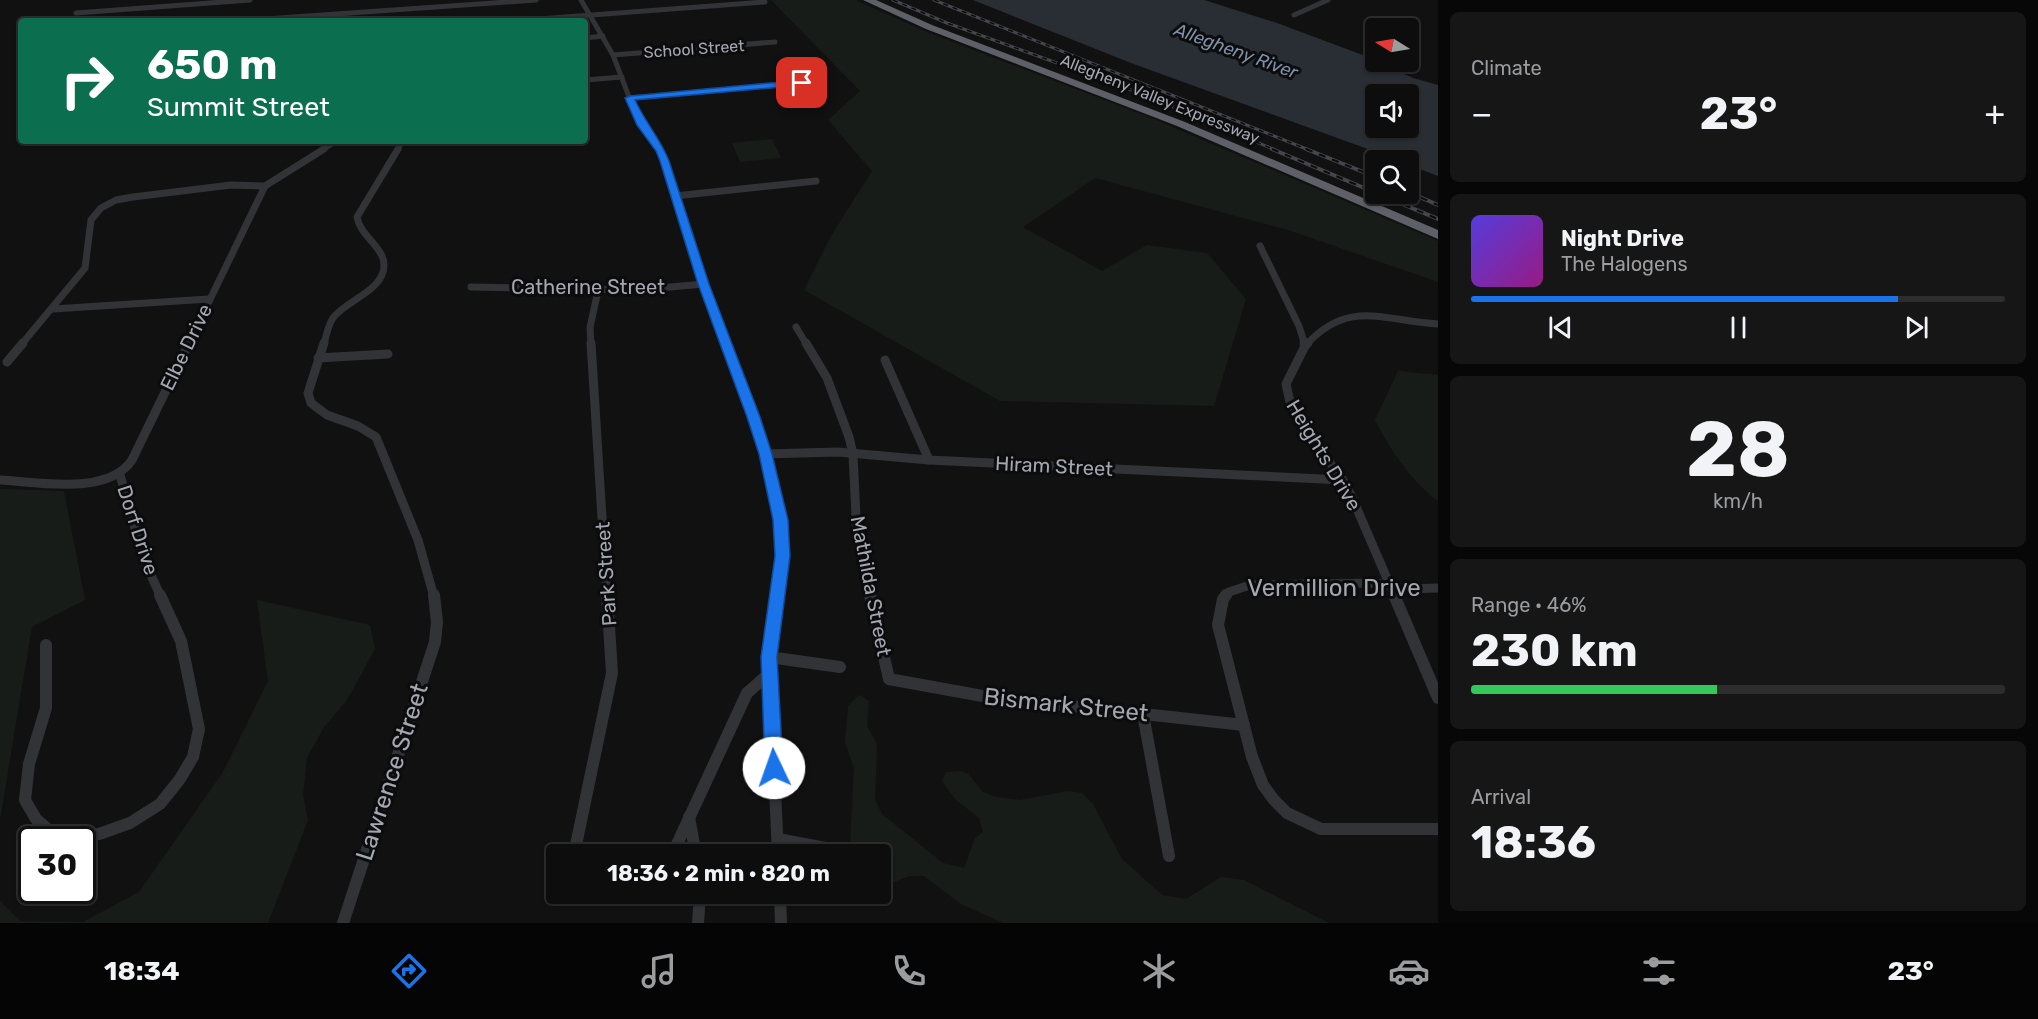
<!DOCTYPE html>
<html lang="en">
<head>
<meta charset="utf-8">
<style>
  :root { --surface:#0d0d0e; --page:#161617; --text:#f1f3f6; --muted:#9a9c9e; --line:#2d2d2e; --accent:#1a73e8 }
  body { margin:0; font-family:Rubik,sans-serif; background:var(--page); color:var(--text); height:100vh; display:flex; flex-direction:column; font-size:22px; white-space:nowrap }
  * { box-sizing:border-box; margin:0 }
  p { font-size:20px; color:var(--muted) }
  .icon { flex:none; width:33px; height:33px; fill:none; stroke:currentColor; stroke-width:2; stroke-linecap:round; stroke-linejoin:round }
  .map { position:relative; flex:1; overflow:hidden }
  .sheet { display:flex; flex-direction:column; gap:12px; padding:12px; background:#070708; width:600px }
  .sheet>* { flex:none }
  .top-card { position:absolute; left:18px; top:18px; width:570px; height:126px; border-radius:6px; box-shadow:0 2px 4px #0004,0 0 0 2px var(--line); background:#0b6e4f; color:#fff; overflow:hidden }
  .needle { width:39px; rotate:281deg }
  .controls { position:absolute; left:1365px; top:18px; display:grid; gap:12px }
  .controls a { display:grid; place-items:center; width:54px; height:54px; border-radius:6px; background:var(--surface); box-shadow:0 2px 4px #0004,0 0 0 2px var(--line); font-size:30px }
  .speed { position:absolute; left:18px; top:826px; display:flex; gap:12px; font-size:30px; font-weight:700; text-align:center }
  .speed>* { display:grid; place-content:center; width:78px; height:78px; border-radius:50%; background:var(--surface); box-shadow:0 2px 4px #0004,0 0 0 2px var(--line); line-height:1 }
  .speed .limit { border:3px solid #111; border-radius:9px; background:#fff; color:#111 }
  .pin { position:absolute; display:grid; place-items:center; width:51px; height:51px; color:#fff; margin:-26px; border-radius:12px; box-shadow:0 3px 9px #0006 }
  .me { position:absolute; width:66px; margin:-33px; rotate:357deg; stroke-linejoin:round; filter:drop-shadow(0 0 4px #0008) }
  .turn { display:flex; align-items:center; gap:21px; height:126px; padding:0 30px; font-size:27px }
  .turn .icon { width:78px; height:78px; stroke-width:2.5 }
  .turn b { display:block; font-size:42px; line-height:51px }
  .big { font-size:45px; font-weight:700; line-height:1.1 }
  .sheet .widget { flex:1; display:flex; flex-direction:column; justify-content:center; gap:9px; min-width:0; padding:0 21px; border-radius:9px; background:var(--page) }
  .sheet .dial { align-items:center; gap:0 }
  .dial b { font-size:78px; line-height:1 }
  .song { display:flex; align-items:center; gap:18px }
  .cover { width:72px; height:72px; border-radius:9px; background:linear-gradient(135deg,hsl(250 70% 55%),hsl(310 70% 35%)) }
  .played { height:6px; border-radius:3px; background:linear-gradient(90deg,var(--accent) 80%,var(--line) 80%) }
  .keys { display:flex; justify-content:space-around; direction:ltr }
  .heat { display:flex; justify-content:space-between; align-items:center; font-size:33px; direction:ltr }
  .charge { height:9px; border-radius:4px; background:linear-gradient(90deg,#34c759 46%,var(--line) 0) }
  .trip { position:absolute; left:546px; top:844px; width:345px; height:60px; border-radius:6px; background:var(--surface); box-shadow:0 2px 4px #0004,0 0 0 2px var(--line); font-weight:700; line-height:60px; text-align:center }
  .menu { display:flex; height:96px; justify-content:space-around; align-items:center; background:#050506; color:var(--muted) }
  .menu .icon { width:42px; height:42px }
  .menu .active { color:var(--accent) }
  .menu b { font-size:27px; color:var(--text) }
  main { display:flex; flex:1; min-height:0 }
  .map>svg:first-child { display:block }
</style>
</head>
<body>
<main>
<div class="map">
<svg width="1438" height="923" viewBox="0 0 1438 923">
  <rect width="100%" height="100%" fill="#111112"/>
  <g fill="#181c19">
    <path d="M771 0H855L927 32 1154 119 1438 241V282L1288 230 1095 178 1023 227 1102 271 1147 245 1207 253 1246 299 1214 406 1000 401 804 290 831 236 872 171 828 120 860 91Z"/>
    <path d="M772 139 781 158 740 162 732 143Z"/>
    <path d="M1398 371 1438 375V501C1410 480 1391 451 1375 420Z"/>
    <path d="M0 489 64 491 85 600 32 627 0 820Z"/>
    <path d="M257 600 370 625 375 649 347 700 324 727 307 758 303 795 308 820 268 923H0V901L20 921 83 922 139 892 223 772 268 681Z"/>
    <path d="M859 695 869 701 867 726 877 744 875 800 882 814 943 863 964 868 975 838 983 832 979 818 955 799 942 781 946 772 960 771 968 774 983 792 996 797 1020 800 1068 791 1082 793 1093 804 1122 859 1162 895 1186 899 1221 877 1244 880 1329 923H1003L961 904 924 876H909L887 885 881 883 880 855H855L850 844 854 768 845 743 848 706Z"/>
  </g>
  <path fill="#292e34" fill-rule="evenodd" d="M973 0H1204L1277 23 1368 57 1413 78 1438 85V176L1409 165 1408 160H1398L1131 63ZM1376 94H1408V128H1376Z"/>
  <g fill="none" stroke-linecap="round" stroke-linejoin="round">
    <g stroke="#323336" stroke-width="5">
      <path d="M581 0 613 55 636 115 661 150"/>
      <path d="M76 13 250 0"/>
      <path d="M1294 15 1328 0"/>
      <path d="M237 21 536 0"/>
      <path d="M512 21 765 2"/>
      <path d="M585 38 603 36"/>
      <path d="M613 55 775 42"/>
      <path d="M585 80 622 77"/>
      <path d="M630 98 802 83"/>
      <path d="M322 150 337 141"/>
      <path d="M397 150 403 141"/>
    </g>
    <g stroke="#323336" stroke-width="7">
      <path d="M660 149 704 284 727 345"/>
      <path d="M675 196 816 181"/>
      <path d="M1260 246 1299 326 1305 345"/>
      <path d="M471 287 636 290 704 284"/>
      <path d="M53 309 209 299"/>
      <path d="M796 327 807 345"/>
      <path d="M21 345 85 268 91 220 101 208 116 200 133 197 231 185 265 186"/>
      <path d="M188 345 265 186 324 149"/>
      <path d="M324 345C326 336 328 325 333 318 346 300 384 291 384 265 384 247 360 236 357 217L398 149"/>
      <path d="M591 345 590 327 598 291"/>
      <path d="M1306 345C1349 298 1384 321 1438 324"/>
    </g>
    <g stroke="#323336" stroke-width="9">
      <path d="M324 343 308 393 311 403 327 415 358 426 376 437 418 540 434 597"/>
      <path d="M591 343 607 597"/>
      <path d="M727 343 748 399 765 454 783 539 776 597"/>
      <path d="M806 343 827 378 849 437 853 454 857 537 870 597"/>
      <path d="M1304 343 1305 346 1286 384 1290 402 1351 495 1395 597"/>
      <path d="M1305 346 1308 343"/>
      <path d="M318 358 388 354"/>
      <path d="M885 360 929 460"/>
      <path d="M7 362 23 343"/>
      <path d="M765 454 838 452 929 460 1343 480"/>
      <path d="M120 475 144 560 161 597"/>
      <path d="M0 480C38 482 108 496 132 460L189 343"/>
      <path d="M1225 597 1229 592 1250 585 1375 583 1406 589 1438 588"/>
    </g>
    <g stroke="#323336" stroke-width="12">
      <path d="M776 595 769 657 778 855"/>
      <path d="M870 595 889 679 988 697 1244 725"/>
      <path d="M1226 595 1223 599 1218 625 1252 757 1263 785 1274 800 1287 813 1321 829H1438"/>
      <path d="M1394 595 1438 698"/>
      <path d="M46 645V708L29 764 25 800 36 819 51 832 71 837 99 834 130 823 160 804 180 779 193 757 199 729 181 641 160 595"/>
      <path d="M769 657 840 667"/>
      <path d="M1143 714 1169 856"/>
      <path d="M689 817 696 855"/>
      <path d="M778 839 836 850"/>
      <path d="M578 855 576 845 612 673 607 595"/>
      <path d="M672 855 747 693 770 673"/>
      <path d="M780 894 781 923"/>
      <path d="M343 923 435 642 437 622 434 595"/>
      <path d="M698 923 700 894"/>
    </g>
    <path fill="#5f6067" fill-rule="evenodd" d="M863 0H876L932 25 1185 122 1438 230V239L1177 126 926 29Z"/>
    <g stroke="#45464b" stroke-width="3">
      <g id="rail-far1">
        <path d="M893 0 947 23 1145 95 1275 150"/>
        <path d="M934 0 1309 150"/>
      </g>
    </g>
    <g stroke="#45464b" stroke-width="4">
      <g id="rail">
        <path d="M1272 149 1376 193"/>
        <path d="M1306 149 1376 177"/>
        <path d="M1408 192 1438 205"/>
        <path d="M1378 194 1438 219"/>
      </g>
    </g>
    <use href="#rail-far1" stroke="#0c0c0d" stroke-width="1.5" stroke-dasharray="5" stroke-linecap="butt"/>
    <use href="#rail" stroke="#0c0c0d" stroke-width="2" stroke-dasharray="7" stroke-linecap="butt"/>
  </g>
  <path fill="#1a73e8" stroke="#114b97" stroke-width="1.5" d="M802 80 806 83 805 85 635 100C645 122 661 140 669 161L709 284 760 417 772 454 788 520 790 556 777 657 783 768 781 774 774 777 768 774 765 768 761 657 775 556 773 520 759 454 747 417 698 284 660 161 656 151 637 125 625 98 630 96Z"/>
  <g text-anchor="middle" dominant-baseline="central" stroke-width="6" stroke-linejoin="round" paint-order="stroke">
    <g font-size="16" fill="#a4a7b1" stroke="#0c0c0d">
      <text transform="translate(694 49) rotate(-4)">School Street</text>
      <text transform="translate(1160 99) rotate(22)">Allegheny Valley Expressway</text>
    </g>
    <g font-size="18" font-style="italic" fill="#7e91a9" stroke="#0c0c0d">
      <text transform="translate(1236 51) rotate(20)">Allegheny River</text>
    </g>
    <g font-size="20" fill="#a4a7b1" stroke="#0c0c0d">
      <text x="588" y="287">Catherine Street</text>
      <text transform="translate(186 347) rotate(-64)">Elbe Drive</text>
      <text transform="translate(1324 455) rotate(59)">Heights Drive</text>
      <text transform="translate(1054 466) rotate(3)">Hiram Street</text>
      <text transform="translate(138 530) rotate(72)">Dorf Drive</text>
      <text transform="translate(606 574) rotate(-94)">Park Street</text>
      <text transform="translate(871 586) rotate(79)">Mathilda Street</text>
    </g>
    <g font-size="24" fill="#a4a7b1" stroke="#0c0c0d">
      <text x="1334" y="588">Vermillion Drive</text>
      <text transform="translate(1066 705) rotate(6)">Bismark Street</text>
      <text transform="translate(392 772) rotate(-72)">Lawrence Street</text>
    </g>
  </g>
</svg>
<div class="controls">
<a><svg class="needle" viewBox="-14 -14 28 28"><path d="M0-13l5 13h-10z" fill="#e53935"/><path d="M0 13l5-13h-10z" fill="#9a9c9e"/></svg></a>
<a><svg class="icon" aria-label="sound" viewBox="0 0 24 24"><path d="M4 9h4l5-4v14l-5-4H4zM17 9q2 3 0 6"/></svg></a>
<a><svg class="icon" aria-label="search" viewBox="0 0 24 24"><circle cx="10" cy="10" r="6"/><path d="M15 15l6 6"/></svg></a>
</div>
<div class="speed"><div class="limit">30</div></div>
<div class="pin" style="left:802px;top:83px;background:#d93025"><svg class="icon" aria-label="arrive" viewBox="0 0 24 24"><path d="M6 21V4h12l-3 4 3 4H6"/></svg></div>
<svg class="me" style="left:774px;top:768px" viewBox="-20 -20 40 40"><circle r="19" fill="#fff"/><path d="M0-13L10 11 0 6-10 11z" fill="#1a73e8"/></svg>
<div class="trip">18:36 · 2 min · 820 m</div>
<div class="top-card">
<div class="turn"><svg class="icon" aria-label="right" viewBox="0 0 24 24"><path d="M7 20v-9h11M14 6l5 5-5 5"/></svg><div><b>650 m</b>Summit Street</div></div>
</div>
</div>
<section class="sheet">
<div class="widget"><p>Climate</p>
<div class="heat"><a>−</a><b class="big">23°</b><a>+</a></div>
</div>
<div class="widget">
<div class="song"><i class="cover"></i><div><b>Night Drive</b><p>The Halogens</p></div></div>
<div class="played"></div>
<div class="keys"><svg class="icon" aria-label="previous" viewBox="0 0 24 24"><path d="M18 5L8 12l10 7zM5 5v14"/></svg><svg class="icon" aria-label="pause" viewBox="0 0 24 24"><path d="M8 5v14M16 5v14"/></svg><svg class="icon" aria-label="next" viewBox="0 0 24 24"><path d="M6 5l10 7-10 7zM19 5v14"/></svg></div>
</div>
<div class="widget dial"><b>28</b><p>km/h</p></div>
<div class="widget"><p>Range · 46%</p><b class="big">230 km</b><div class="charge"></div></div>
<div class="widget"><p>Arrival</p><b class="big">18:36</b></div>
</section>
</main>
<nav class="menu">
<b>18:34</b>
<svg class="icon active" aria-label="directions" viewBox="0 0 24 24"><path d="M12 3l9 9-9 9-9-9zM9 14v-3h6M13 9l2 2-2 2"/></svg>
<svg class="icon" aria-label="music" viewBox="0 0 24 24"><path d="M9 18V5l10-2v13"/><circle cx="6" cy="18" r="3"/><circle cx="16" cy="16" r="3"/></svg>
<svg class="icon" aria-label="phone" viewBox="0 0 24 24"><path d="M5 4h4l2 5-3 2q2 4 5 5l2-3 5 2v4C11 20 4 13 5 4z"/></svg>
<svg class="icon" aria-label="climate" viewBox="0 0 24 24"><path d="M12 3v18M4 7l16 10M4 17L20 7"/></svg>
<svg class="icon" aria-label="car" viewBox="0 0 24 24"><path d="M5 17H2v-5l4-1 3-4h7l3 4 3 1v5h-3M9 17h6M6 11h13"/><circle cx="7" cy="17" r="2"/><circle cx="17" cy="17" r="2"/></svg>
<svg class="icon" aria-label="filters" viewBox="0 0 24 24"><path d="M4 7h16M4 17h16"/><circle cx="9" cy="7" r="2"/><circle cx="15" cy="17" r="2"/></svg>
<b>23°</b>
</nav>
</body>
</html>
